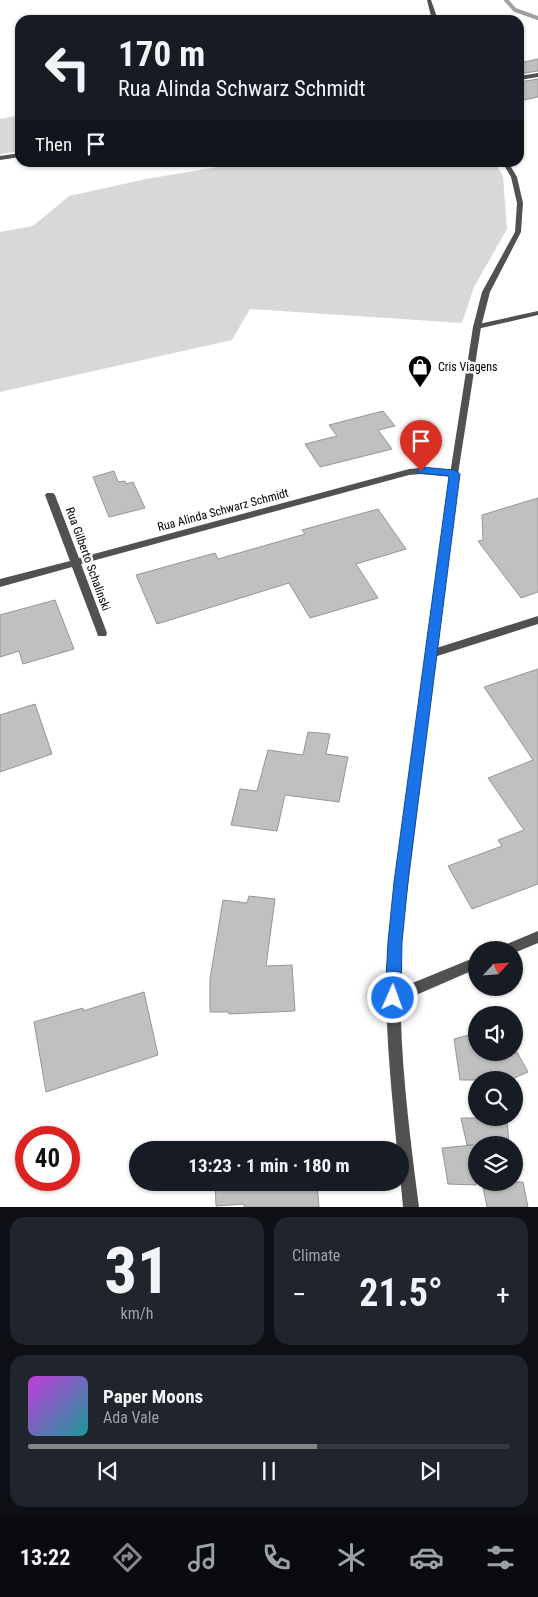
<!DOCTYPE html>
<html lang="en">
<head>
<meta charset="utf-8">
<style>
  :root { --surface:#171b24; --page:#20242c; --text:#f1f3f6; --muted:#9ea1a6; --line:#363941; --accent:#858687 }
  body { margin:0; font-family:"Roboto Condensed",sans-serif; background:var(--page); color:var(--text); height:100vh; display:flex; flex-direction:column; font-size:19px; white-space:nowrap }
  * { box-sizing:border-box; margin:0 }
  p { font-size:16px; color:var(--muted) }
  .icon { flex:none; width:28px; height:28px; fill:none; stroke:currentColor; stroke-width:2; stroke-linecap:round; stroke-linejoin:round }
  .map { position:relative; height:1207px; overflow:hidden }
  .side { display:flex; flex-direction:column; gap:10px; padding:10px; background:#0d0f14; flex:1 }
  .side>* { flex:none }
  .guide { position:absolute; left:15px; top:15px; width:509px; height:152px; border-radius:15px; box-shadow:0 1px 4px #0004; background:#171b24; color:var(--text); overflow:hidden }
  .needle { width:32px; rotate:64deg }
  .tools { position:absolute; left:468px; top:941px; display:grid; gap:10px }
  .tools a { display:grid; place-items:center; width:55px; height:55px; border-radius:50%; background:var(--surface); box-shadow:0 1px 4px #0004; font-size:25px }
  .speed { position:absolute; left:15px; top:1126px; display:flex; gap:10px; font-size:25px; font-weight:700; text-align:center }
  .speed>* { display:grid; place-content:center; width:65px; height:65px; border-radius:50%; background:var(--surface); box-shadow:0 1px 4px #0004; line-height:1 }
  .speed .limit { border:8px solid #d22; background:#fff; color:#111 }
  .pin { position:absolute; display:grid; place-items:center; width:42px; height:42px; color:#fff; margin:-51px -21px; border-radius:50% 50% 50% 0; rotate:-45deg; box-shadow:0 0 5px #0007 }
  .pin .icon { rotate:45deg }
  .me { position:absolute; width:55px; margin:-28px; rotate:2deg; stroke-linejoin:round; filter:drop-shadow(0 0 4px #0008) }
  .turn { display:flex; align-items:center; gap:18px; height:105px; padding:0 20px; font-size:22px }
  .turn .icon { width:65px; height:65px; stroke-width:2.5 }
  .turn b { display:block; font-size:35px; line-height:42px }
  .then { display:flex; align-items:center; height:48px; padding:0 20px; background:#0003; gap:10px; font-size:19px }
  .big { font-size:38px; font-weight:700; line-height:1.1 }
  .side .widget { flex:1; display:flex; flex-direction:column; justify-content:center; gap:8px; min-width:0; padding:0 18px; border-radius:15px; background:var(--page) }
  .side .dial { align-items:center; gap:0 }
  .dial b { font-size:65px; line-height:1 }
  .song { display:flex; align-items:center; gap:15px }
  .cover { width:60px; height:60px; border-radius:8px; background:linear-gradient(135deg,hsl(290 70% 55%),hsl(180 70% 35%)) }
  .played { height:5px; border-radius:2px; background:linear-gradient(90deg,var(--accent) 60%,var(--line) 60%) }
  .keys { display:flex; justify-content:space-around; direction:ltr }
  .heat { display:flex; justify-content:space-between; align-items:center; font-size:28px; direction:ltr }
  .side .tiles { flex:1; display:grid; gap:10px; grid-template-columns:1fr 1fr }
  .widget:last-child { grid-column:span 2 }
  .trip { position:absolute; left:129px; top:1141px; width:280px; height:50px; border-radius:25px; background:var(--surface); box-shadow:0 1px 4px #0004; font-weight:700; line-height:50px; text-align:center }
  .tab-bar { display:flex; height:80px; justify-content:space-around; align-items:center; background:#090b0e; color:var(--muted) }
  .tab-bar .icon { width:35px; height:35px }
  .tab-bar .selected { color:var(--accent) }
  .tab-bar b { font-size:22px; color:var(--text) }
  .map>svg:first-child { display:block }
</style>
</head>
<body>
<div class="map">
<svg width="538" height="1207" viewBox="0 0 538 1207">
  <rect width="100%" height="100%" fill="#fff"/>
  <g fill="#d8d8d8">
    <path d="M20 115V151L0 154V119Z"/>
    <path d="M242 163H495L503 176 507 229 474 287 462 323 250 309 232 340 0 392V232L33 226 69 196 146 179Z"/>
  </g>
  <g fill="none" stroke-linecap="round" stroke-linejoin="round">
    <path stroke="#9f9f9f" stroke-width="4" d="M506 0 515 10 538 18"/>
  </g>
  <g fill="#c0c0c0" stroke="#959595">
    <path d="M538 59V71L519 74V63Z"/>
    <path d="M538 79V97L519 101V82Z"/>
    <path d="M383 411 395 426 378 430 392 449 320 467 305 444 337 436 329 425Z"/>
    <path d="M114 471 118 482 125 481 126 484 133 482 145 508 109 517 93 477Z"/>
    <path d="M538 498V592L521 598 478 541 483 540 482 515Z"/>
    <path d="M378 509 406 549 356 564 378 598 310 618 289 583 157 624 136 575 215 553 218 559 305 534 302 530Z"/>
    <path d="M55 600 74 649 23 664 19 651 0 657V615Z"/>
    <path d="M538 669V884L472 909 448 866 502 846 498 840 524 830 488 778 533 760 484 687Z"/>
    <path d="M35 704 52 754 0 772V715Z"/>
    <path d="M308 732 330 734 326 754 348 757 339 802 285 795 277 831 231 825 240 789 257 791 268 750 303 755Z"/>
    <path d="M249 896 275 899 266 966 292 965 295 1011 229 1014V1012H210V979L223 900 247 903Z"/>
    <path d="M144 992 158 1055 46 1092 34 1022 83 1008V1011Z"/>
    <path d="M476 1033V1052H517L528 1072 510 1080H460L454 1039Z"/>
    <path d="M461 1118H507L509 1145H476V1185L448 1184 442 1148 473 1145H467Z"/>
    <path d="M215 1182H317L319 1207H244V1204L216 1206Z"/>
    <path d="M482 1182H523L528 1207H487Z"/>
  </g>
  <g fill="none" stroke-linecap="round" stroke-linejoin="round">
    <path fill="#515151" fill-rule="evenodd" d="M538 311V315L477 329 473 327 474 325Z"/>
    <g fill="#515151" fill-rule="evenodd">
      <path d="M538 73V77L519 80V76Z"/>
      <path d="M20 153V157L0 160V156Z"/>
      <path d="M421 468 454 471 458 474 454 477 421 474 409 475 81 564 107 633 106 636H98L97 633 72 567 0 587V579L70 561 45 495 47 493H53L55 495 79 558 409 469Z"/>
      <path d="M538 616V624L431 658 427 657 426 654 427 651Z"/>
      <path d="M538 931V943L514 953V950H501L502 946Z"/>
      <path d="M476 957V969L393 1005 388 1003 386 998 388 993Z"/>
    </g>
    <g fill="#515151" fill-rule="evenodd">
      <path d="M427 0H431L438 20H432Z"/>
      <path d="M502 162H508L517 177 523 203 521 232 490 292 481 327 458 474 403 926C395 1020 407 1114 419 1207H403L400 1176V1150H397C392 1095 386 1040 386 985 387 951 391 916 395 882L450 474 473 327 482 292 515 232 517 203 511 177Z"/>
    </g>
  </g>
  <path fill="#1a73e8" stroke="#114b97" d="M421 467 454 470 460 474 408 882 402 942 401 998 398 1003 393 1005 388 1003 385 998 388 942 394 882 449 476 418 473V468Z"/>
  <defs>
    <g id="shop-pin" transform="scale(1.25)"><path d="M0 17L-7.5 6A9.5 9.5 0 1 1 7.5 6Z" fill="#000" stroke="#fff"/><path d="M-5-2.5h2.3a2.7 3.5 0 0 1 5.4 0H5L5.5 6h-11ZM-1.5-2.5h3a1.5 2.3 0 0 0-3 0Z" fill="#fff"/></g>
  </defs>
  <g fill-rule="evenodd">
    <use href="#shop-pin" x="420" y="367"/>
  </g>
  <g text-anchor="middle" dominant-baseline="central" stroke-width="5" stroke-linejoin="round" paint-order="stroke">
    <g font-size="12" fill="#000" stroke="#fff" text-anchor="start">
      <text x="438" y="367">Cris Viagens</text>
    </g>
    <g font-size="12" fill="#000" stroke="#fff">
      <text transform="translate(223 510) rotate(-15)">Rua Alinda Schwarz Schmidt</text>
      <text transform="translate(88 559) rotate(70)">Rua Gilberto Schalinski</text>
    </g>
  </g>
</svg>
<div class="tools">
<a><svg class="needle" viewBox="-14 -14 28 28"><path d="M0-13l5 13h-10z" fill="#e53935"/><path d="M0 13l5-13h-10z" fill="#9ea1a6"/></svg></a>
<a><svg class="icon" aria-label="sound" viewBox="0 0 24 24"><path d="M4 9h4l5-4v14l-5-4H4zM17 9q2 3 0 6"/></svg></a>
<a><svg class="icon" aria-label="search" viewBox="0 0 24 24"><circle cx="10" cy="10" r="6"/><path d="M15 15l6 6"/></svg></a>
<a><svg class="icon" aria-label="layers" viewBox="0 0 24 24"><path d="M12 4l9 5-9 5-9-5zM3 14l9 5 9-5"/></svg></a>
</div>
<div class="speed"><div class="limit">40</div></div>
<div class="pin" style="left:421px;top:471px;background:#d93025"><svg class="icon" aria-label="arrive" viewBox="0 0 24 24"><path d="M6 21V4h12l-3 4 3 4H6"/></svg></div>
<svg class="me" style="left:393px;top:998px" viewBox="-20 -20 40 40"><circle r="17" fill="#1a73e8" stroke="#fff" stroke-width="3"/><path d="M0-11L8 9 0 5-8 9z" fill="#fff"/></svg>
<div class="trip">13:23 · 1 min · 180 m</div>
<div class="guide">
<div class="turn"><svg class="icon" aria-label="left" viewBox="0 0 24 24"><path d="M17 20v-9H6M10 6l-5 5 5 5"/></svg><div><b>170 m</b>Rua Alinda Schwarz Schmidt</div></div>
<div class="then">Then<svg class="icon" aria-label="arrive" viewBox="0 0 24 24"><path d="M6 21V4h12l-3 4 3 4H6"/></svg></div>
</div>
</div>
<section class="side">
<div class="tiles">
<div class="widget dial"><b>31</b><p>km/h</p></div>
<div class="widget"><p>Climate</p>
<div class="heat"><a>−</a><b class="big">21.5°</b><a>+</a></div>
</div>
<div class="widget">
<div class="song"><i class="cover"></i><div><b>Paper Moons</b><p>Ada Vale</p></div></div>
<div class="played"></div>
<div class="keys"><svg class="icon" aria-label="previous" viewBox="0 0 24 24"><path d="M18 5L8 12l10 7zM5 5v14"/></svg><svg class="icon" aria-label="pause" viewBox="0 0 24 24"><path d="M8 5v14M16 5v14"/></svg><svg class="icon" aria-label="next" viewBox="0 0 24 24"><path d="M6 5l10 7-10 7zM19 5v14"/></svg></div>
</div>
</div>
</section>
<nav class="tab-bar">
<b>13:22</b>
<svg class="icon selected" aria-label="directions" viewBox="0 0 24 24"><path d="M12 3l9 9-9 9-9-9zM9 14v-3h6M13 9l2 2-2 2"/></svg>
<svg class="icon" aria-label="music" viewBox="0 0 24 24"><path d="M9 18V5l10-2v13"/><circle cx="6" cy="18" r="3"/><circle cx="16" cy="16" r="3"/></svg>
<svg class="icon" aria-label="phone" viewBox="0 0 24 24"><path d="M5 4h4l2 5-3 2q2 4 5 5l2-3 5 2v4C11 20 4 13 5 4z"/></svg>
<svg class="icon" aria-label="climate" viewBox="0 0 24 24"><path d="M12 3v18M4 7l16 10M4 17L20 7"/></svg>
<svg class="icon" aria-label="car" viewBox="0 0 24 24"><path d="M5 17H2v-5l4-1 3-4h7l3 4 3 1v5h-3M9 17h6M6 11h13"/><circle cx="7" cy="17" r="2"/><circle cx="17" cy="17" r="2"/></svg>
<svg class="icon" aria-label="filters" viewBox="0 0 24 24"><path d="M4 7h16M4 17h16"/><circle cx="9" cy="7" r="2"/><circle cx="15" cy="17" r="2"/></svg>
</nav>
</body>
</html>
